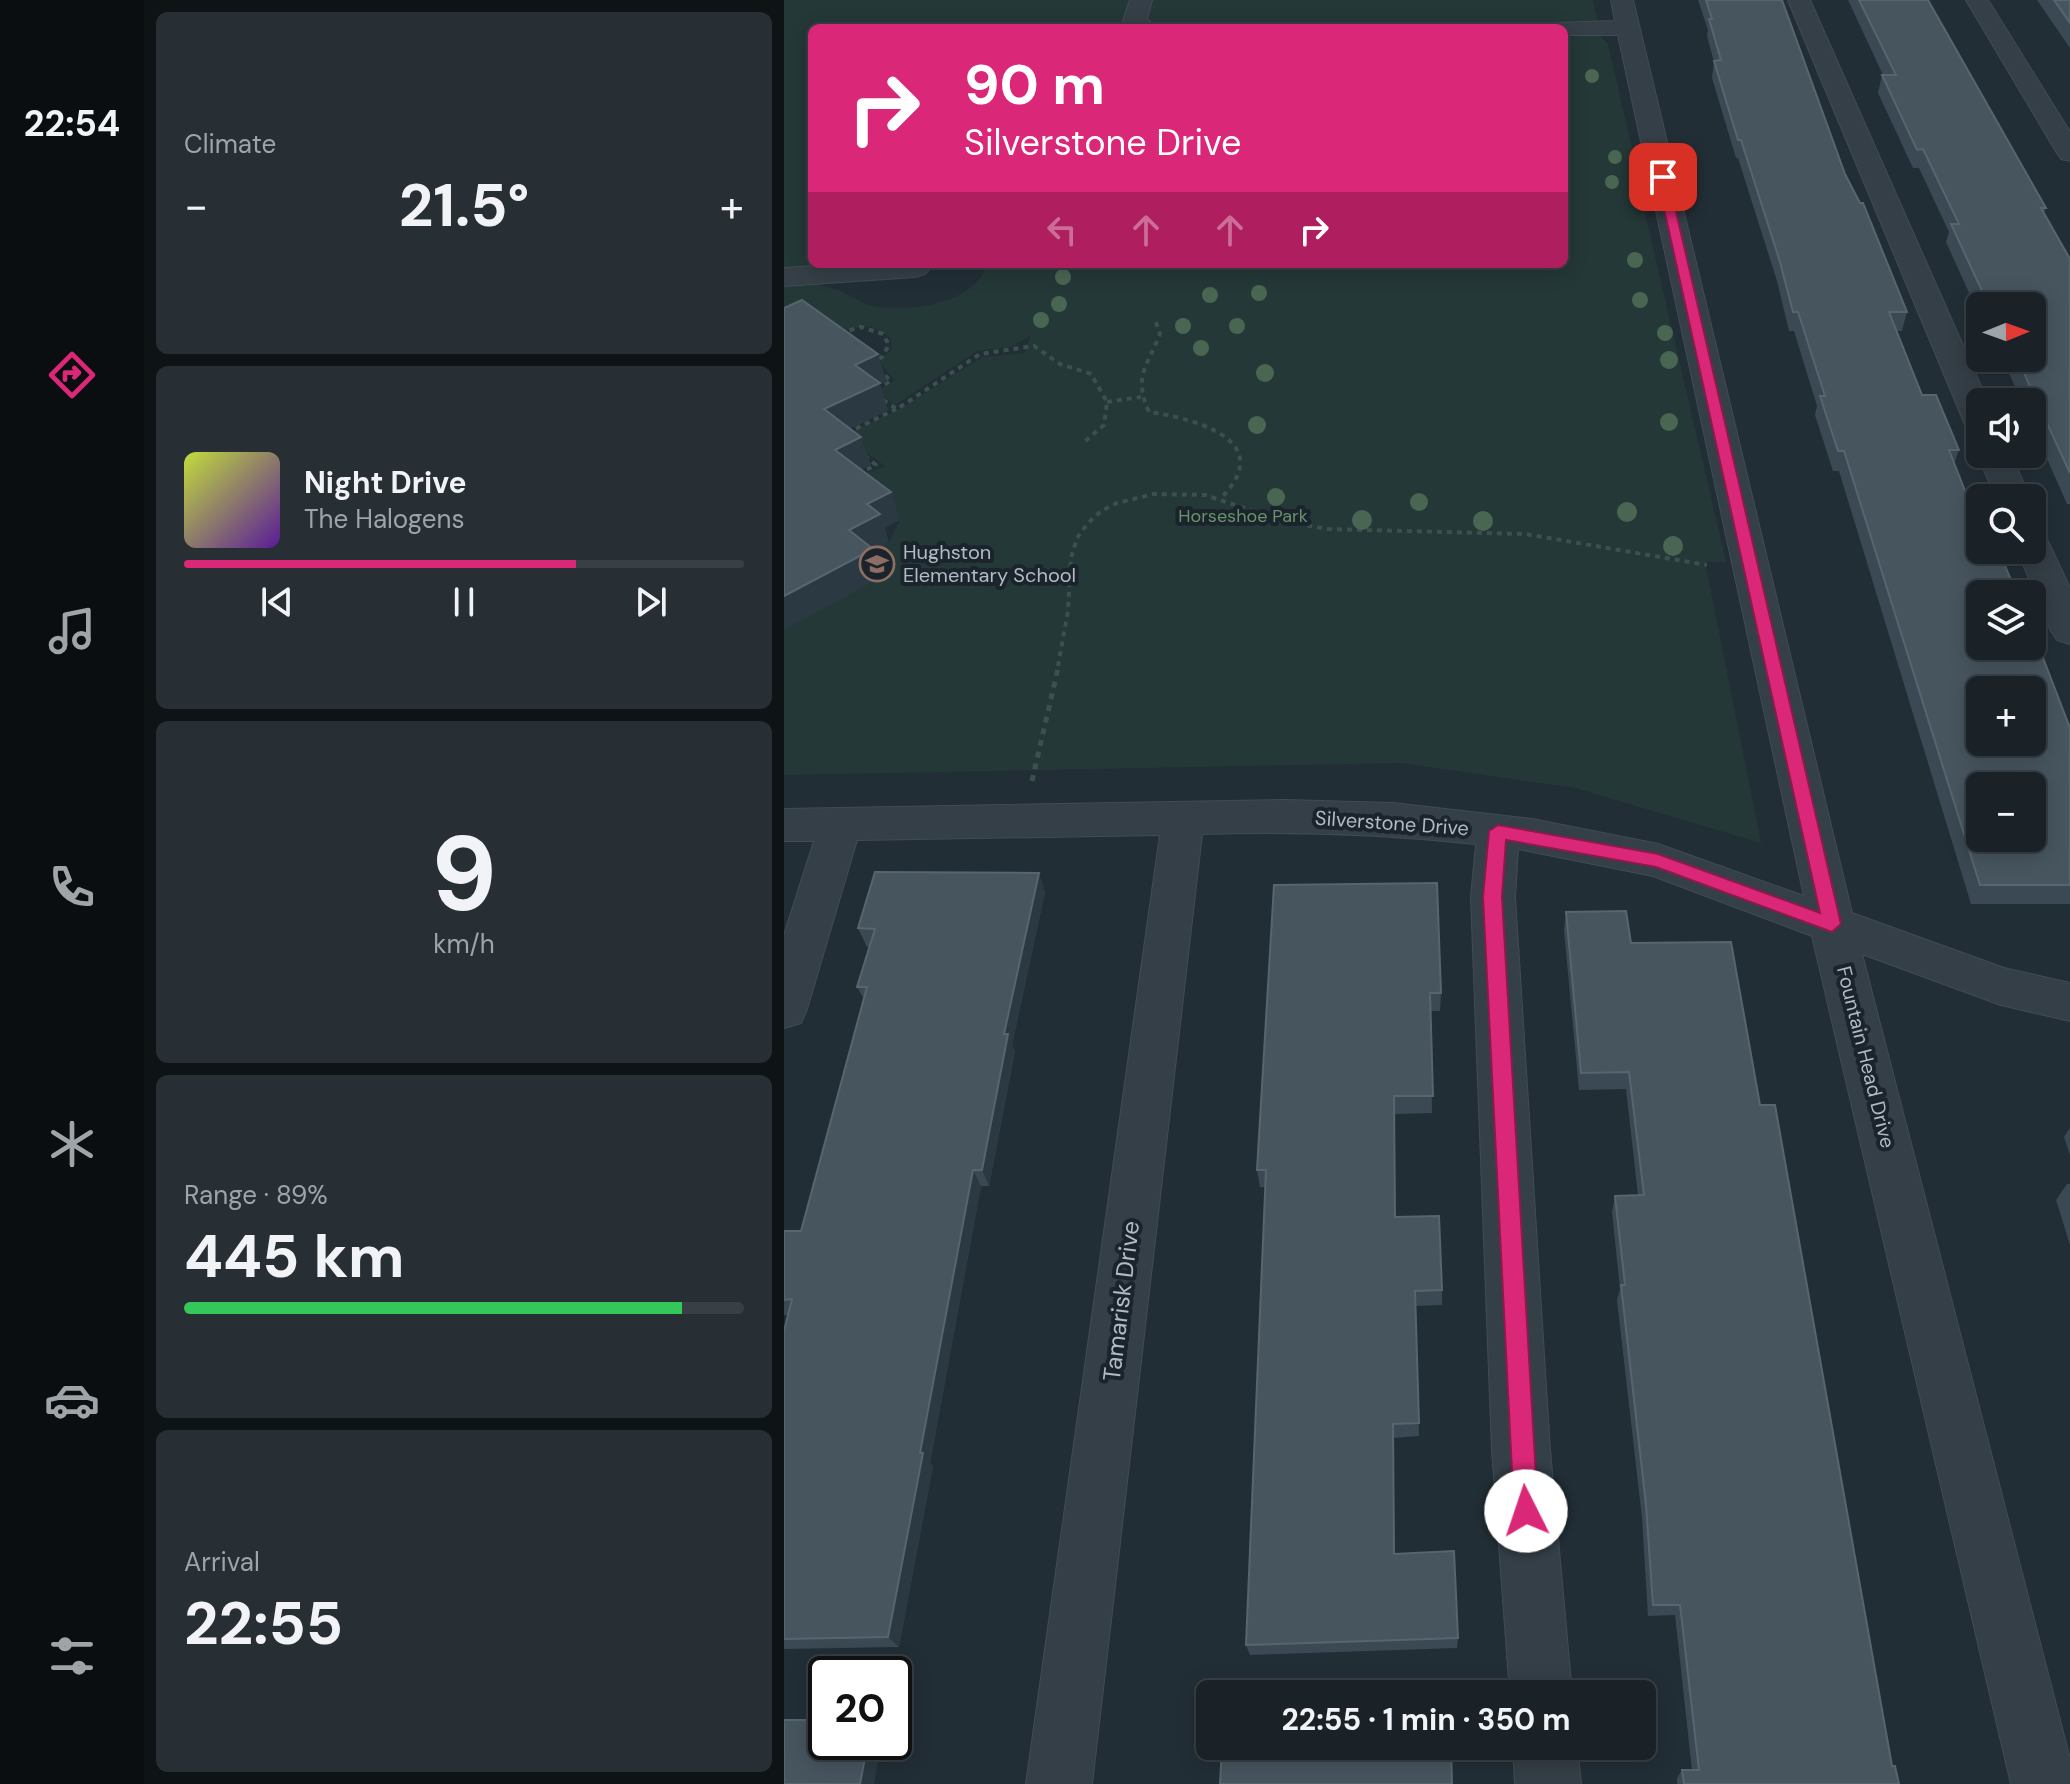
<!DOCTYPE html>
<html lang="en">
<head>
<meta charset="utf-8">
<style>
  :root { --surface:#1a2228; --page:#272f34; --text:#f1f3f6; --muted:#9fa4a8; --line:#383f45; --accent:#db2777 }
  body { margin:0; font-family:"DM Sans",sans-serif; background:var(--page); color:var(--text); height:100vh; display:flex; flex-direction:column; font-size:30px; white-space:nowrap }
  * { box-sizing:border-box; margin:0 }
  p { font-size:26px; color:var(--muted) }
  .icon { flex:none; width:44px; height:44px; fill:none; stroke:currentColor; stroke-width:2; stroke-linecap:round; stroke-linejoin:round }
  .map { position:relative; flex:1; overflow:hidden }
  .sheet { display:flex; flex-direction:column; gap:12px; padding:12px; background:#0e1316; width:640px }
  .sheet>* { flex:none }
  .top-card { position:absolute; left:24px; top:24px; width:760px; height:244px; border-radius:12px; box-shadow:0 4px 20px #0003,0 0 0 2px var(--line); background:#db2777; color:#fff; overflow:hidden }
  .needle { width:52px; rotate:89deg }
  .tools { position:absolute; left:1182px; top:292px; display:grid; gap:16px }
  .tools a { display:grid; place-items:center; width:80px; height:80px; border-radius:12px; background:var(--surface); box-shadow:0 4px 20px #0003,0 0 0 2px var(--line); font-size:40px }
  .speed { position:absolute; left:24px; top:1656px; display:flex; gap:16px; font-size:40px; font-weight:700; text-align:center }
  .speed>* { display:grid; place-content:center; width:104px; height:104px; border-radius:50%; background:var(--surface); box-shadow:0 4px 20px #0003,0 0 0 2px var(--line); line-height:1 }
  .speed .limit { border:4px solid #111; border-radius:12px; background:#fff; color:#111 }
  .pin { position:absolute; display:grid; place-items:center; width:68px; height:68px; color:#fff; margin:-34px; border-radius:16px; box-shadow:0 4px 12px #0006 }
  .me { position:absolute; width:88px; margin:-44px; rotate:356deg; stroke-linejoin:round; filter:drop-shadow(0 0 6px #0008) }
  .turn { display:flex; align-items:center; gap:28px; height:168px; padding:0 24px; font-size:36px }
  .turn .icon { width:104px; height:104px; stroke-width:2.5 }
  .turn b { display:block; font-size:56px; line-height:68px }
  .lanes { display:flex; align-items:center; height:76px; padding:0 24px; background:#0003; justify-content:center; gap:40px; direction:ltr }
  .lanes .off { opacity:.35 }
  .big { font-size:60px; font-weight:700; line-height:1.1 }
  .sheet .card { flex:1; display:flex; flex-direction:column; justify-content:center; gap:12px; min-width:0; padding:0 28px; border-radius:12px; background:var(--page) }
  .sheet .dial { align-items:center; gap:0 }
  .dial b { font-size:104px; line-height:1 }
  .song { display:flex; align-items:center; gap:24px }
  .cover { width:96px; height:96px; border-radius:12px; background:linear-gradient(135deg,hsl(70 70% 55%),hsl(270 70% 35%)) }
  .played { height:8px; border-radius:4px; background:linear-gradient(90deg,var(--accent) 70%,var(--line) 70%) }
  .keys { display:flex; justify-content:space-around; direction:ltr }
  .heat { display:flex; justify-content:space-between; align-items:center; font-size:44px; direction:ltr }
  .charge { height:12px; border-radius:6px; background:linear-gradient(90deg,#34c759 89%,var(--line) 0) }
  .trip { position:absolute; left:412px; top:1680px; width:460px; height:80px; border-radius:12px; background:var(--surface); box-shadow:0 4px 20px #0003,0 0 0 2px var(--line); font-weight:700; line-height:80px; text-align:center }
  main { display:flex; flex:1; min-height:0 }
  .tab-bar { display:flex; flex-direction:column; width:144px; justify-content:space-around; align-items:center; background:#0a0e10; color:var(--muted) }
  .tab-bar .icon { width:56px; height:56px }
  .tab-bar .selected { color:var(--accent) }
  .tab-bar b { font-size:36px; color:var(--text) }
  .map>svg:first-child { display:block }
</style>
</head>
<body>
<main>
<nav class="tab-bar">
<b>22:54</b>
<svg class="icon selected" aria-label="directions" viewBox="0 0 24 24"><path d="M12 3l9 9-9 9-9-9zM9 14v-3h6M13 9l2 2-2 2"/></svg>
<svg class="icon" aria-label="music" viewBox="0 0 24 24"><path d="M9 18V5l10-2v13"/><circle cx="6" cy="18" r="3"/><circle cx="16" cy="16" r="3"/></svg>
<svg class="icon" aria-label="phone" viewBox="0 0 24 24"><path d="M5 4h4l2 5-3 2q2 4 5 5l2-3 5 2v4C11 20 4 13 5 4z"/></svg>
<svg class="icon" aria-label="climate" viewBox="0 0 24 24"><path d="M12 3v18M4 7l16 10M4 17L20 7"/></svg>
<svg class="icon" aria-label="car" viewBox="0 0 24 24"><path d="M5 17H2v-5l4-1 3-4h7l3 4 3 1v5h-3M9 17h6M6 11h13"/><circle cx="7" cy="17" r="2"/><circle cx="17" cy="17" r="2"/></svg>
<svg class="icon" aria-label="filters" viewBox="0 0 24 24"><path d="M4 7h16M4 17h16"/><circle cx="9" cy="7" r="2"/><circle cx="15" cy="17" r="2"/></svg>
</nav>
<section class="sheet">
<div class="card"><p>Climate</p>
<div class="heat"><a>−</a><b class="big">21.5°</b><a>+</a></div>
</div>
<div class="card">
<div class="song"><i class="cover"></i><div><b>Night Drive</b><p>The Halogens</p></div></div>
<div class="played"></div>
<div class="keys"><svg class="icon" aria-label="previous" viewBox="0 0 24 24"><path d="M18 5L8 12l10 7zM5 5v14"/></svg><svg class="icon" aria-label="pause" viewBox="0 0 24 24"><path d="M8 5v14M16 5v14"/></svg><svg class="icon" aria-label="next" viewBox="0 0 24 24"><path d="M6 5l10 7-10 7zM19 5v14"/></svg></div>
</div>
<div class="card dial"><b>9</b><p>km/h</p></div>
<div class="card"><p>Range · 89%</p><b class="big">445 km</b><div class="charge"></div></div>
<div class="card"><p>Arrival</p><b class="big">22:55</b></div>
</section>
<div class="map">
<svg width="1286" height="1784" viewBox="0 0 1286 1784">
  <rect width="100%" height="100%" fill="#222e36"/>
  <path fill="#243837" d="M0 0H809L817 37 824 44 857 187 852 188 853 195 857 196 942 562H921L977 843 791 788 618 763 0 775V630L88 551 105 542 116 520 64 480 101 466 63 439 67 432 119 407 198 357 241 353 246 336 227 347 193 351 111 405 92 391 111 381 95 361 108 349 107 338 87 326 52 332 0 327V286C15 285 29 283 43 287 60 290 73 302 89 306 124 313 192 304 203 264H780V28H28V264H48L0 270Z"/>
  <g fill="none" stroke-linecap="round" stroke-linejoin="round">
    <g stroke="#414b54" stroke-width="2">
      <g id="minor">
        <path d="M346 0H368L363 19 372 28 343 26 339 21Z"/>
        <path d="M827 0H849L1068 913 1220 968 1286 983V1021L1217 1005 1078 954 1286 1759V1784H1227L1028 936 869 876 734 849 731 897 766 1450 788 1694H726L708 1450 687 897 692 844C600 834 510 831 418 834L308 1784H242L376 835 73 840 23 1009 17 1023 0 1028V935L30 841H0V809L500 800 609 803 748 819 874 844 1020 896 834 35H780V28H768L772 23 831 21Z"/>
        <path d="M1004 0H1026L1204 402H1196V432L1184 429 1180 422Z"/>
        <path d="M1182 0H1204L1286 132V161L1277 159 1273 153Z"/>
        <path d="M61 264H143L146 268 141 274 131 277 0 286V268Z"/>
        <path d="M1196 450V454H1227L1246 498H1212L1193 454Z"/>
        <path d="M1248 532 1261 535 1286 588V644L1273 640 1267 631 1233 550H1248Z"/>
        <path d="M729 1746H793L797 1784H731Z"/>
      </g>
    </g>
    <g stroke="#3c504e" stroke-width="4" stroke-dasharray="5 5" stroke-linecap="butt">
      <path d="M372 322 376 334C363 367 349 376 365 412 407 418 494 439 438 497"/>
      <path d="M56 333 77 327 99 334 105 345 98 357 90 361"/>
      <path d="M92 389 107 381 97 372"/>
      <path d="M99 400 113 409 196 354 250 346 276 364 307 374 323 402 320 425 299 443"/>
      <path d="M323 402 357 397"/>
      <path d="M63 433 112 409"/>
      <path d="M74 474 92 465 81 456"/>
      <path d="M274 666 284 611 287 558 293 538 304 523 317 511 333 503 370 494 421 495 496 520 543 529 741 534 923 565"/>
    </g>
    <path stroke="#3c504e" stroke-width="5" stroke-dasharray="6 6" stroke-linecap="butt" d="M248 781 275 664"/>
    <use href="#minor" fill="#353f47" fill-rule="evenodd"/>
  </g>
  <g fill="#496653">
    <circle cx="808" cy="76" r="7"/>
    <circle cx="831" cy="157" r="7"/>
    <circle cx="828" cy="182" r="7"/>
    <circle cx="851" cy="260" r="8"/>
    <circle cx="279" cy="277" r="8"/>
    <circle cx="475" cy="293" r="8"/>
    <circle cx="426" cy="295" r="8"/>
    <circle cx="856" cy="300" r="8"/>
    <circle cx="275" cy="304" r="8"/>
    <circle cx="257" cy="320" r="8"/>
    <circle cx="399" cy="326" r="8"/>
    <circle cx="453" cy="326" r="8"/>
    <circle cx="881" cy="333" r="8"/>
    <circle cx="417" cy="348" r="8"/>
    <circle cx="885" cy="360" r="9"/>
    <circle cx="481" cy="373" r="9"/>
    <circle cx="885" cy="422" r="9"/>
    <circle cx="473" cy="425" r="9"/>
    <circle cx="492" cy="497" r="9"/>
    <circle cx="635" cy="502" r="9"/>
    <circle cx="843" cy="512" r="10"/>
    <circle cx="578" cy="520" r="10"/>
    <circle cx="699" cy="521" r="10"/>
    <circle cx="889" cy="546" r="10"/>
  </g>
  <g fill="#3a4953">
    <path d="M914 0H998L1061 174 1123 312 1118 331H1113L1138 395 1175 450 1170 464 1196 550 1286 728V904H1187L1055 471H1049L1031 415 1033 406 1010 331H1005L993 281 954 158H952L928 78 930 62 923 36 924 30Z"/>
    <path d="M1064 0H1144L1262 208 1260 213 1286 259V504H1283L1248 425V402H1238L1218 358H1248V306H1196V317L1162 242 1165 232 1135 168H1129L1094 93 1098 75H1099Z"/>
    <path d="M1253 0H1286V48Z"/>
    <path d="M490 885 657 993 656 1011H647L648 1113 611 1114V1217L658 1290V1305L632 1306 635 1436 609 1438 611 1553 674 1638 673 1648 466 1655 462 1645 481 1187H476L473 1170Z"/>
    <path d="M261 892 228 1045 231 1051 205 1186H197L146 1463 149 1466 115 1647 0 1649V1331L4 1315H0V1231H17L80 999 73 987 85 947H83L74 928Z"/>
    <path d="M782 912 847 943 976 1105 1108 1766 1115 1784H893V1778L898 1770H908L891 1615 864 1616 858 1518 833 1300 836 1289 828 1212 831 1196 854 1195 842 1089 795 1090 780 930Z"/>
    <path d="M1286 1128V1155L1280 1137Z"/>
    <path d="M1283 1184H1286V1245L1272 1200Z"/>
  </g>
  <g fill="#2b3942">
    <path d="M94 354 103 382 96 384 104 410 50 437 40 409 71 365Z"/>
    <path d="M77 437 87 465 61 478 51 450Z"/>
    <path d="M107 492 116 520 101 528 105 542 89 551 98 577 0 630V596L65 530 83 504Z"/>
    <path d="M255 873 261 892 228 1045 231 1051 205 1186 198 1170 220 1034Z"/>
    <path d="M189 1170 197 1186 146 1463 149 1466 115 1647 104 1637 136 1453Z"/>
    <path d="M84 1742H97L90 1784H76Z"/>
  </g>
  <g fill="#47555f" stroke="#57656f" stroke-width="2" fill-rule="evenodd">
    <path d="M922 0H998L1061 174 1076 203H1079L1123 312H1105L1138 395H1152L1175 450H1165L1196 529V550H1204L1208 561H1219L1233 594H1196V646H1248V629L1286 728V885H1196L1060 451H1054L1036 396H1041L1014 312H1009L996 262 957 140H954L930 61 937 60 925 19H928ZM1196 690H1248V742H1196ZM1196 786H1248V838H1196Z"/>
    <path d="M1075 0H1144L1262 208H1257L1286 259V473L1233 358H1248V306H1205L1167 224H1175L1139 149 1133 150 1098 75H1112Z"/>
    <path d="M1270 0H1286V23Z"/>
    <path d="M18 300 94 354 71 365 96 383 40 409 77 437 51 450 107 492 83 504 96 514 65 530 89 549 0 596V308Z"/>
    <path d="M91 872 255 873 220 1034H224L198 1170H189L136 1453H139L104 1637 0 1639V1331L8 1299 0 1300V1231H17L83 987H73L91 929 74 928Z"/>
    <path d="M653 883 657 993H646L649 1096H610L611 1217 655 1216 658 1290 631 1291 635 1423 609 1424 610 1554 670 1551 674 1638 462 1645 482 1170H473L490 885Z"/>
    <path d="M842 911 847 943 947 942 976 1105H991L1108 1766H1111L1115 1784H900L898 1770H915L896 1605H869L862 1505 837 1285H841L831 1196 860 1195 845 1072 797 1073 782 912Z"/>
    <path d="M0 1720H42V1742H84L76 1784H0Z"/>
    <path d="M438 1746H667L668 1784H436Z"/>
  </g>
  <path fill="#db2777" stroke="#8e194d" stroke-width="2" d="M879 174 884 177 1057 924 1048 932 872 867 722 840 718 897 754 1511 751 1519 742 1523 733 1519 730 1511 699 897 705 831 714 825 874 854 1036 913 873 177Z"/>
  <defs>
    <g id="school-ring" transform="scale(1.8)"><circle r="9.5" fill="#1b242c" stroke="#8d6e63" stroke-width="1.5"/><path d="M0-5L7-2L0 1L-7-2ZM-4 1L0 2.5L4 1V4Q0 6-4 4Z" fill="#8d6e63"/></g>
  </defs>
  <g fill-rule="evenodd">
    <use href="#school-ring" x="93" y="564"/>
  </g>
  <g text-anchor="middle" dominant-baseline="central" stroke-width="8" stroke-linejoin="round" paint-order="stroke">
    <g font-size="18" fill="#69936b" stroke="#1b242c">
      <text x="459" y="516">Horseshoe Park</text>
    </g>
    <g font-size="20" fill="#b0bbc4" stroke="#1b242c" text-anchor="start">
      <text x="119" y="552">Hughston<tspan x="119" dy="23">Elementary School</tspan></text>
    </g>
    <g font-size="20" fill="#b0bbc4" stroke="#1b242c">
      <text transform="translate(608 823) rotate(4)">Silverstone Drive</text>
      <text transform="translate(1082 1057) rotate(76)">Fountain Head Drive</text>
    </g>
    <g font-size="24" fill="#b0bbc4" stroke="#1b242c">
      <text transform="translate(337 1301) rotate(-83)">Tamarisk Drive</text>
    </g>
  </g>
</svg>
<div class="tools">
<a><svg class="needle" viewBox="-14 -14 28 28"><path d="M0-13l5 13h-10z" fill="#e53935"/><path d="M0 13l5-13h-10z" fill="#9fa4a8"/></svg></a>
<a><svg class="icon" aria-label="sound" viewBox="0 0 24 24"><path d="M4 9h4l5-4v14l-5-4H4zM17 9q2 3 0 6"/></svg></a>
<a><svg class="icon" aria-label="search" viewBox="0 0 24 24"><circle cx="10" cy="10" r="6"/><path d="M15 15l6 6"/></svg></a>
<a><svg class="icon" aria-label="layers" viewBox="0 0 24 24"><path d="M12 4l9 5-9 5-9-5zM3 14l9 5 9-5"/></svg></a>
<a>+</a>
<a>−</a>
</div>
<div class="speed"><div class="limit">20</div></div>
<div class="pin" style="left:879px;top:177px;background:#d93025"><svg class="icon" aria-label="arrive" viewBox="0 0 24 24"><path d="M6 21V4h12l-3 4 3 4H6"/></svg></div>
<svg class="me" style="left:742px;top:1511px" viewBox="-20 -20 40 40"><circle r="19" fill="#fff"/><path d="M0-13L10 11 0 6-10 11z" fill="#db2777"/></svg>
<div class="trip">22:55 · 1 min · 350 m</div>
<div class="top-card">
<div class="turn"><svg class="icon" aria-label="right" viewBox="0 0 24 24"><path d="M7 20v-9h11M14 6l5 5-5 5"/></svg><div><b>90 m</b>Silverstone Drive</div></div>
<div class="lanes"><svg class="icon off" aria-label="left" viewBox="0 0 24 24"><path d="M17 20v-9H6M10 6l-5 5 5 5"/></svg><svg class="icon off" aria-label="ahead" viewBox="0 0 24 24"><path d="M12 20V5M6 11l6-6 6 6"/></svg><svg class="icon off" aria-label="ahead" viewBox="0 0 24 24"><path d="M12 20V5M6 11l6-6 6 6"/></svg><svg class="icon" aria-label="right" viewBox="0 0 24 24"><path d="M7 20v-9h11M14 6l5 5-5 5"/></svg></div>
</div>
</div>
</main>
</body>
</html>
